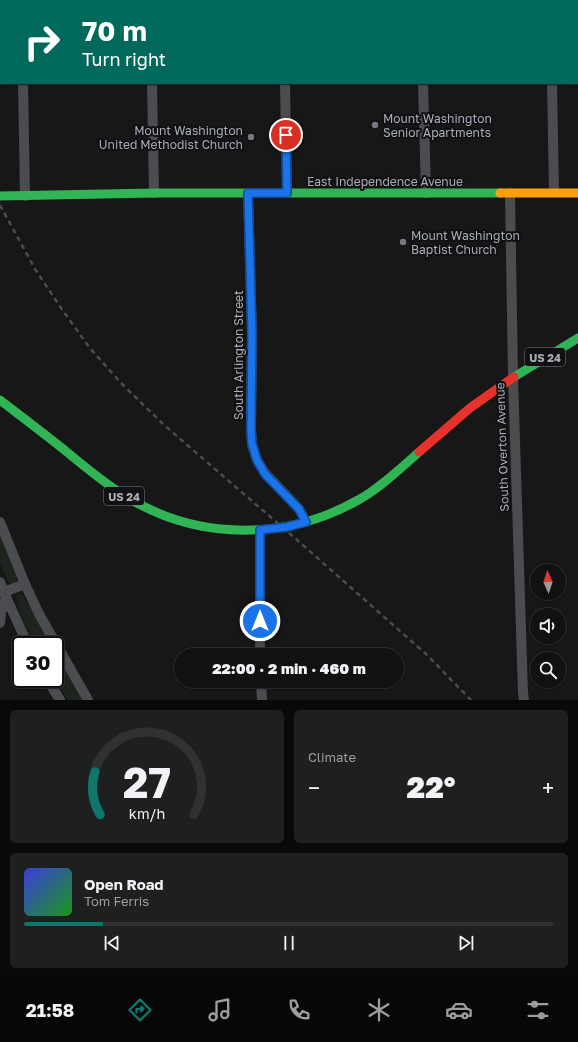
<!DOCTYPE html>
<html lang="en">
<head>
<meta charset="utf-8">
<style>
  :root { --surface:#111; --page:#1e1f1f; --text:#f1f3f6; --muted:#9c9d9f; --line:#303131; --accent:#0f766e }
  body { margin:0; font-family:"Golos Text",sans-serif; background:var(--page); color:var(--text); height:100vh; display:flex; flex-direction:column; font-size:15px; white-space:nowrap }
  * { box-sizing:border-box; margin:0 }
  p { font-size:13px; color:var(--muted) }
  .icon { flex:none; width:22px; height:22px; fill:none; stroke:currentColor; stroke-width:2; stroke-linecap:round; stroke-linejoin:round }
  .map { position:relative; height:700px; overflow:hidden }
  .drawer { display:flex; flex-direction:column; gap:10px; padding:10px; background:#090909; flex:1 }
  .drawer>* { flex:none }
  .banner { position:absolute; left:0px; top:0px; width:578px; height:84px; box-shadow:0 1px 3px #0004,0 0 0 1px var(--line); background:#00695c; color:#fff; overflow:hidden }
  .needle { width:26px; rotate:357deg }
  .buttons { position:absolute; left:530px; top:564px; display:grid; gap:8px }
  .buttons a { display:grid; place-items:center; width:36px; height:36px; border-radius:50%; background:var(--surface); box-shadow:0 1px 3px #0004,0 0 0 1px var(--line); font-size:20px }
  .speed { position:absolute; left:12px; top:636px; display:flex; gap:8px; font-size:20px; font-weight:700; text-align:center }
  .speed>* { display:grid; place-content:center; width:52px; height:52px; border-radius:50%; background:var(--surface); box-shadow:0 1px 3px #0004,0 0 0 1px var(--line); line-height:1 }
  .speed .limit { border:2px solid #111; border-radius:6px; background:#fff; color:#111 }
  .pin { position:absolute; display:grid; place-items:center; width:34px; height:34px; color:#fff; margin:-17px; border:2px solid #fff; border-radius:50%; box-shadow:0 1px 4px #0007 }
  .me { position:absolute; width:44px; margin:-22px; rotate:0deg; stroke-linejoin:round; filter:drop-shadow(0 0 3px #0008) }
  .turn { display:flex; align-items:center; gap:14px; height:84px; padding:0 16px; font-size:18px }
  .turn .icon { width:52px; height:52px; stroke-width:2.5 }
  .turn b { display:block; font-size:28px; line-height:34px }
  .big { font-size:30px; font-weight:800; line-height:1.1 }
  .drawer .card { flex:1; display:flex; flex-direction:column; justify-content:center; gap:6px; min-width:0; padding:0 14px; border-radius:6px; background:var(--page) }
  .drawer .dial { align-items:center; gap:0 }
  .dial svg { height:104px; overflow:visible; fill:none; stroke:var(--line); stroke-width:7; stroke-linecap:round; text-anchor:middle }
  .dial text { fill:var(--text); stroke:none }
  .song { display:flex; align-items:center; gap:12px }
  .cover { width:48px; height:48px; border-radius:6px; background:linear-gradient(135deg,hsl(240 70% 55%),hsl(120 70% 35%)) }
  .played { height:4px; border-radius:2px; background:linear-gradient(90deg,var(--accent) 15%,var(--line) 15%) }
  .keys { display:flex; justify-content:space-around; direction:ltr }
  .heat { display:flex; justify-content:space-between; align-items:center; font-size:22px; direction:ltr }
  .drawer .tiles { flex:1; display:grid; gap:10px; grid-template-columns:1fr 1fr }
  .card:last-child { grid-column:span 2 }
  .trip { position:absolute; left:174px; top:648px; width:230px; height:40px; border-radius:20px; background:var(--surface); box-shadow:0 1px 3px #0004,0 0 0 1px var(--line); font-weight:800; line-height:40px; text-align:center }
  .tabs { display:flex; height:64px; justify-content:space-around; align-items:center; background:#070707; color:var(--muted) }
  .tabs .icon { width:28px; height:28px }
  .tabs .selected { color:var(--accent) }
  .tabs b { font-size:18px; color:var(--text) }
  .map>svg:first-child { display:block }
</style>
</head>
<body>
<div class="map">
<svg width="578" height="700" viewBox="0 0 578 700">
  <rect width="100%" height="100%" fill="#171717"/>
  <g fill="#1d241e">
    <path d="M0 535 17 578 16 582 13 584 8 582 0 561Z"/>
    <path d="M19 594 22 595 24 598 51 645H36C31 635 14 604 17 595Z"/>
    <path d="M55 652 82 700H68L55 679Z"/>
  </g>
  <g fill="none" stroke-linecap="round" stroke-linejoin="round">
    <g stroke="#4b4c50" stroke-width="10">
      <path d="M21 0V1"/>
      <path d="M150 0V1"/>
      <path d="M422 0V1"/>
      <path d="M550 0V1"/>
      <path d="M285 1V0"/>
      <path d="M23 83 25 196"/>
      <path d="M152 83 154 193"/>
      <path d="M285 83 287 193"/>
      <path d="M423 83 426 193"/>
      <path d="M552 83 554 192"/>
      <path d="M248 193 252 334 251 429 252 445 257 460 265 473 299 509 306 522"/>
      <path d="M510 193 513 377 523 693 524 700"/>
      <path d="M0 522 25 584 39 614 88 700"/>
      <path d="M260 530V655"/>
      <path d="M0 582 6 597 28 645"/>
      <path d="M4 592 25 584"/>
      <path d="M0 623 1 613 6 597"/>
      <path d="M47 679 60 700"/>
      <path d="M261 681 262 700"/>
    </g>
    <g stroke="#30b455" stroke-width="9">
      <path d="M0 196 154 193H500"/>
      <path d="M514 377 578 338"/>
      <path d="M0 400C21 416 42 432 62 448 84 466 106 485 130 499 201 541 289 540 360 499 381 487 401 468 419 452"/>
    </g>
    <path stroke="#ff9f0a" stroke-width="9" d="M500 193H578"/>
    <path stroke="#e5322d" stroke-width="9" d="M419 452 470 408 514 377"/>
    <path stroke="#4b4c4f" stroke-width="2.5" stroke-dasharray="5 4" stroke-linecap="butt" d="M0 205 35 269 61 308 89 347 121 383 164 425 296 539 426 654 471 700"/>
  </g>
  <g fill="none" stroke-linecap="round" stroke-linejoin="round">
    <g stroke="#114b97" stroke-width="10">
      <path id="route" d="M260 621V530L287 527 306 522 299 509 265 474 257 460 252 444 251 429 252 334 248 193H287L286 135"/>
    </g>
    <use href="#route" stroke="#1a73e8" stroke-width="7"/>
  </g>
  <g fill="#757880" stroke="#111113" stroke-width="1.5">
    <circle cx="375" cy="125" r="4"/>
    <circle cx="251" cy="137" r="4"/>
    <circle cx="403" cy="242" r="4"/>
  </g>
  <g text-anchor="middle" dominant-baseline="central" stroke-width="4" stroke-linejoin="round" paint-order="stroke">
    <g fill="#111113" stroke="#7b7e86" stroke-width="1">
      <rect x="525" y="348" width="40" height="18" rx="3"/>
      <rect x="104" y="487" width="40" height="18" rx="3"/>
    </g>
    <g font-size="11" font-weight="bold" fill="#a8adb8">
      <text x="545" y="357">US 24</text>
      <text x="124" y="496">US 24</text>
    </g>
    <g font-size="12" fill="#a8adb8" stroke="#111113" text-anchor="start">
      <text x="383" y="118">Mount Washington<tspan x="383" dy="14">Senior Apartments</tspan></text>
      <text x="243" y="130" text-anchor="end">Mount Washington<tspan x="243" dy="14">United Methodist Church</tspan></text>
      <text x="411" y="235">Mount Washington<tspan x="411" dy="14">Baptist Church</tspan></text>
    </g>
    <g font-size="12" fill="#a8adb8" stroke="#111113">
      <text x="385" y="181">East Independence Avenue</text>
      <text transform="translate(238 355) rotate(-90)">South Arlington Street</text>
      <text transform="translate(502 447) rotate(-92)">South Overton Avenue</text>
    </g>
  </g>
</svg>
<div class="buttons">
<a><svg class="needle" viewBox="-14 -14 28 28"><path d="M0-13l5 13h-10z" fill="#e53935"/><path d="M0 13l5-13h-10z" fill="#9c9d9f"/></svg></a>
<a><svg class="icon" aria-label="sound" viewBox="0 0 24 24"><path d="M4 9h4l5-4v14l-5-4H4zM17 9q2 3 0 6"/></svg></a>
<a><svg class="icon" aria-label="search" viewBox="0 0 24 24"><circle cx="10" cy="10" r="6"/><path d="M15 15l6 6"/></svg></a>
</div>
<div class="speed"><div class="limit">30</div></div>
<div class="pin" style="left:286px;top:135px;background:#d93025"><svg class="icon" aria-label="arrive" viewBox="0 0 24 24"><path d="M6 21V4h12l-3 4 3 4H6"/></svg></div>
<svg class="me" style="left:260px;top:621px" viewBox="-20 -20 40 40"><circle r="17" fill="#1a73e8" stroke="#fff" stroke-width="3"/><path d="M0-11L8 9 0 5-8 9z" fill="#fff"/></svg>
<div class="trip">22:00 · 2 min · 460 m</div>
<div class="banner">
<div class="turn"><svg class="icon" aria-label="right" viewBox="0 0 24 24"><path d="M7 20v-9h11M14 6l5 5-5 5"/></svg><div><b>70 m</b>Turn right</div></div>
</div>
</div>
<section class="drawer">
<div class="tiles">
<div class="card dial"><svg viewBox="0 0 100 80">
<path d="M14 69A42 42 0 1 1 86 69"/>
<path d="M14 69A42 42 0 0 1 10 36" stroke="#0f766e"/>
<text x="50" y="56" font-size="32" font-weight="700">27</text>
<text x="50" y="72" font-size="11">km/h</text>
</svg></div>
<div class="card"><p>Climate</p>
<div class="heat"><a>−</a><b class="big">22°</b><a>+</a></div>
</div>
<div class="card">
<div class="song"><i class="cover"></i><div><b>Open Road</b><p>Tom Ferris</p></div></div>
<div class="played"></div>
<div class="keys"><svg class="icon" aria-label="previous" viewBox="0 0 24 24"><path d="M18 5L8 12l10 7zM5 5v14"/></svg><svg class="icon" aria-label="pause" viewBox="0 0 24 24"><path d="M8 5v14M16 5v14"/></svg><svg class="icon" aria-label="next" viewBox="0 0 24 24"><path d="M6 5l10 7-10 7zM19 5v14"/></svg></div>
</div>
</div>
</section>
<nav class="tabs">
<b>21:58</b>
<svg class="icon selected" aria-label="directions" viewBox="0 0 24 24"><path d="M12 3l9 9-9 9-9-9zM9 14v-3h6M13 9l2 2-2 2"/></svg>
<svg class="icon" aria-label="music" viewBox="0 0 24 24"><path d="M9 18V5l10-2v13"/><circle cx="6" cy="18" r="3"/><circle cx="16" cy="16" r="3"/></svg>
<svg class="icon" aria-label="phone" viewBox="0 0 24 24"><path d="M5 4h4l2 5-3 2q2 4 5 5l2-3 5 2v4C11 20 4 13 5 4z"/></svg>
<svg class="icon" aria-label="climate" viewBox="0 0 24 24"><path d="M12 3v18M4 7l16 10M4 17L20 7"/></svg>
<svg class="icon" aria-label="car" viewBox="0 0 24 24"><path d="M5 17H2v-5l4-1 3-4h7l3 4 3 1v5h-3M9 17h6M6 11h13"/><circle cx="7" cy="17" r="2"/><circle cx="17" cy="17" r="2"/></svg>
<svg class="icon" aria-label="filters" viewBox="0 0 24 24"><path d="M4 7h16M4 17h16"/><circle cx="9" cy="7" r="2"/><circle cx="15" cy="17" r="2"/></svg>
</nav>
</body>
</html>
